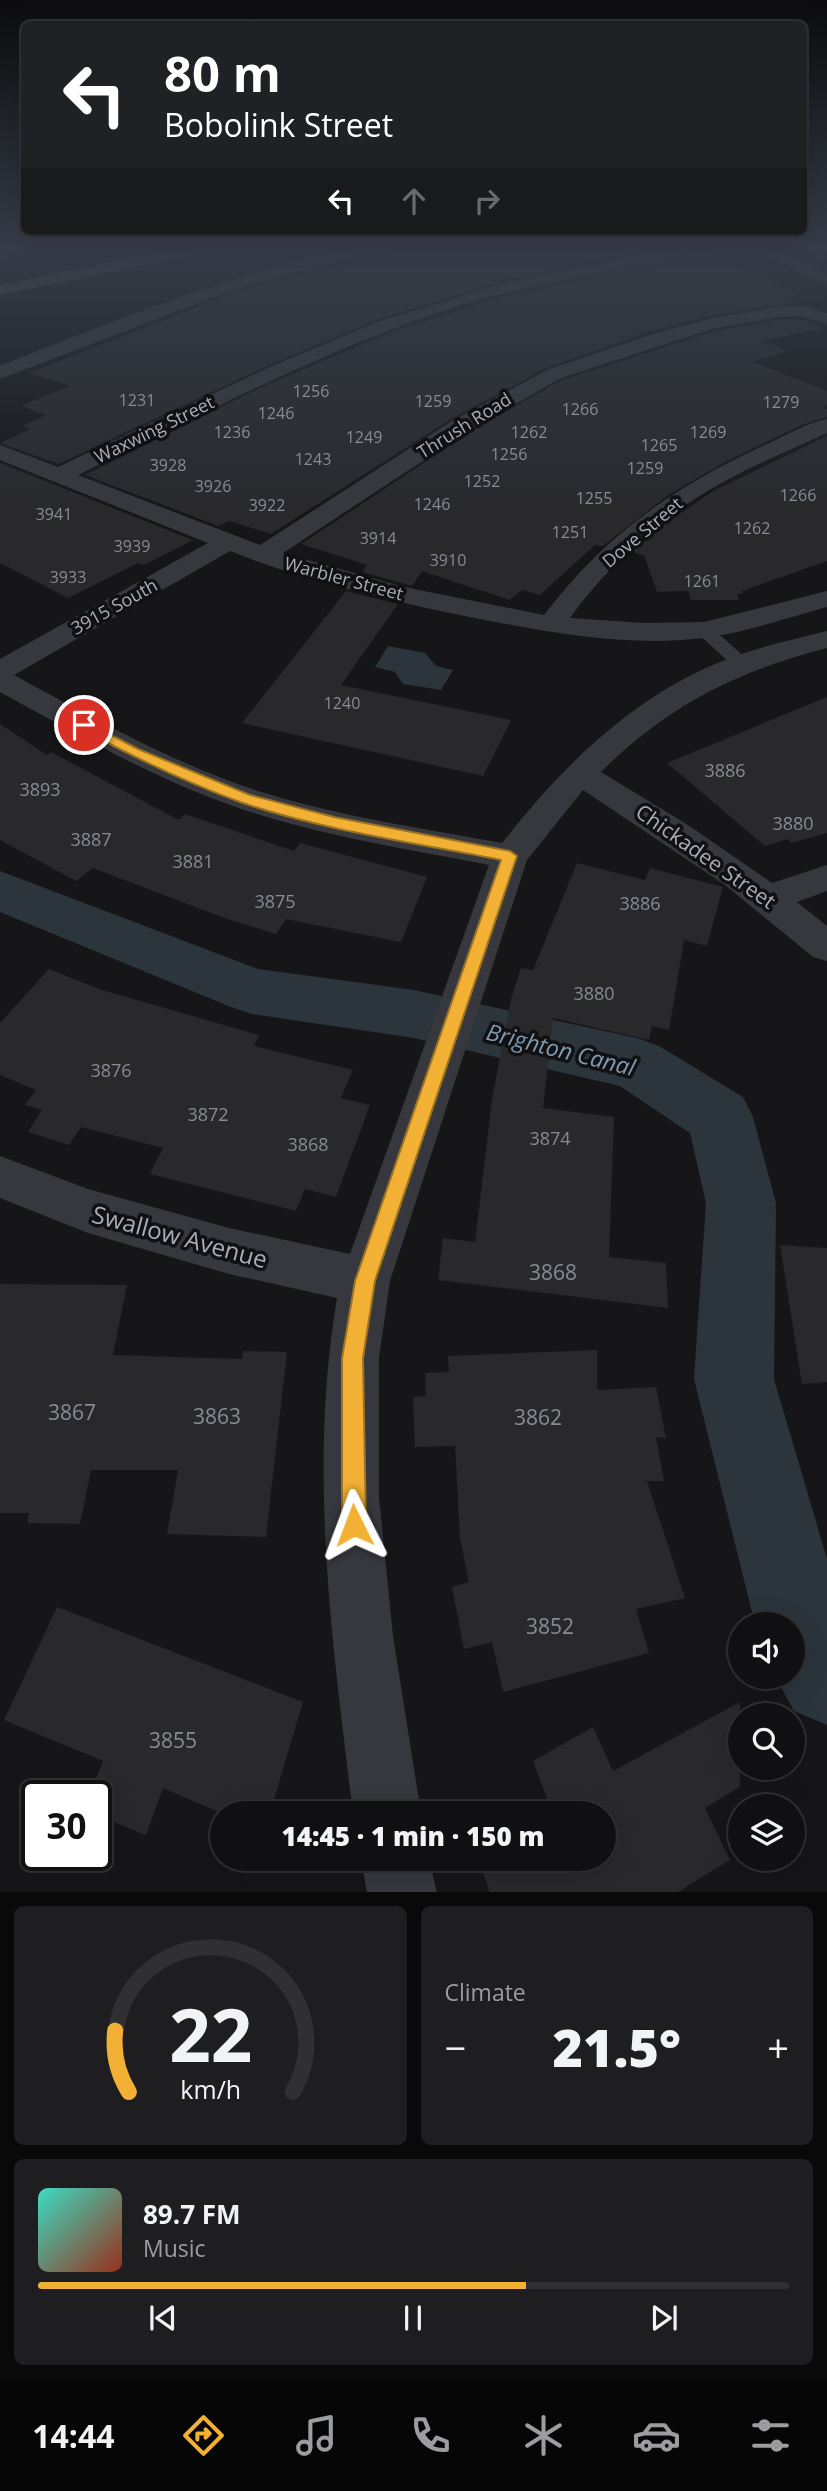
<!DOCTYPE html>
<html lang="en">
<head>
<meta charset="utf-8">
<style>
  :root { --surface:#101012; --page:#1e1e20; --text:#f1f3f6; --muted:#9c9d9f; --line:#303032; --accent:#f2b134 }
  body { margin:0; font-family:"Open Sans",sans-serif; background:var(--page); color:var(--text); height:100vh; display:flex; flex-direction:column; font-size:26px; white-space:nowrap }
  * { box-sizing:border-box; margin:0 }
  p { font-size:23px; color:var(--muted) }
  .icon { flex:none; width:38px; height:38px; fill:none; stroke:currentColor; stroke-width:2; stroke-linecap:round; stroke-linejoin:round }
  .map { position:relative; height:1892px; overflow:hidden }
  .side { display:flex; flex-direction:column; gap:14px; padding:14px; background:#09090a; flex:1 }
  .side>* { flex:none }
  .hud { position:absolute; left:21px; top:21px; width:786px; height:214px; border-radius:10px; box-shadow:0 7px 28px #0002,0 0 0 2px var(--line); background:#202124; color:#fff; overflow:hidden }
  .controls { position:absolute; left:728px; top:1612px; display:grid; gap:14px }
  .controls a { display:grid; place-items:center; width:77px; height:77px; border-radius:50%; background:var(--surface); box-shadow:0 7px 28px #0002,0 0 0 2px var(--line); font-size:35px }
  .speed { position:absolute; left:21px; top:1780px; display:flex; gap:14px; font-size:35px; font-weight:700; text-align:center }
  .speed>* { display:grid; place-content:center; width:91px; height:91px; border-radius:50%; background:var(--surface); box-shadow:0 7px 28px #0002,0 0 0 2px var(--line); line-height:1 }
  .speed .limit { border:4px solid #111; border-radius:10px; background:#fff; color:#111 }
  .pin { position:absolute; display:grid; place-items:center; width:60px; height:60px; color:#fff; margin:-30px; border:4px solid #fff; border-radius:50%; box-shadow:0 2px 7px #0007 }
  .me { position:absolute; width:77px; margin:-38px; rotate:357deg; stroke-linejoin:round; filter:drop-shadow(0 0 5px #0008) }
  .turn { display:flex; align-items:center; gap:24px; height:147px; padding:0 28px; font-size:32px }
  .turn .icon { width:91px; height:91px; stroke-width:2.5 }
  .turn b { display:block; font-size:49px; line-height:60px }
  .lanes { display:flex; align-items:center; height:66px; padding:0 28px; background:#0003; justify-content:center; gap:35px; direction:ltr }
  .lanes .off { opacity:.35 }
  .big { font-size:52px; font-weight:800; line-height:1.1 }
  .side .card { flex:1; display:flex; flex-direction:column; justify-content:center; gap:10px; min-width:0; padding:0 24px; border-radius:10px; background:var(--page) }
  .side .dial { align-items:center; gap:0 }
  .dial svg { height:182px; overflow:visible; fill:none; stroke:var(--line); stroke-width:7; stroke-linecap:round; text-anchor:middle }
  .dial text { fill:var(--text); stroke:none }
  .song { display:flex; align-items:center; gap:21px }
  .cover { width:84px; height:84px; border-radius:10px; background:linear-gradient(135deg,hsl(170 70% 55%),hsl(10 70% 35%)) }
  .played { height:7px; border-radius:4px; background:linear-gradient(90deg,var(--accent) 65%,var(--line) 65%) }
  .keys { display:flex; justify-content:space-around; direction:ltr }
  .heat { display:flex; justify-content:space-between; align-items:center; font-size:38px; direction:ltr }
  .side .tiles { flex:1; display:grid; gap:14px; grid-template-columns:1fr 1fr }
  .card:last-child { grid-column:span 2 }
  .trip { position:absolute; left:210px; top:1801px; width:406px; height:70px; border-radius:35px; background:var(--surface); box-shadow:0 7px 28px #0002,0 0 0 2px var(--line); font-weight:800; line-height:70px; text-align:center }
  .menu { display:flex; height:112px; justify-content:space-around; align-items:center; background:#060607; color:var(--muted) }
  .menu .icon { width:49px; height:49px }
  .menu .current { color:var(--accent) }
  .menu b { font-size:32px; color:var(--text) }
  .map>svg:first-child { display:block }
</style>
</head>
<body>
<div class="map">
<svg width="827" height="1893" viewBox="0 0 827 1893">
  <rect width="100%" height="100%" fill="#161618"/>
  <path fill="#2c353c" d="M388 646 425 653 436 666 453 670 441 690 403 684 395 672 375 667Z"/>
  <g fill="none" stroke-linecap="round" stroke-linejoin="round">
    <path fill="#2c353c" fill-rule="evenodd" d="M0 871 258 969 414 990 637 1038 659 1046 743 1097 753 1117 776 1203 774 1379 827 1559V1725L794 1711 775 1676H793V1624H755L694 1379 706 1203 690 1133 620 1086 414 1038 252 1014 231 1007 0 912Z"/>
  </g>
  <g fill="#29292c">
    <path d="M409 248H661L512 278 379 319 269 365 58 464 0 443 30 429 22 426 46 415 21 406 70 386 30 373 234 292Z"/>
    <path d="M695 248H705L798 295 785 297 795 303 712 315 649 332 546 368 451 419 271 534 229 521 218 526 85 475 260 388 399 329 502 297 684 259Z"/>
    <path d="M784 319 804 320 823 328 762 341 788 351 752 362 827 391V405L823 408 827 409V417L801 425 729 460 668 495 603 546 595 545 540 595 522 590 510 600 422 571 412 586 405 584 362 572 367 565 301 544 469 433 562 380 716 331Z"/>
    <path d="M827 436V561L742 591 743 594H737L739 600H691L688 591 657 592 644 555 631 552 664 524 715 490Z"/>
    <path d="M0 463 193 540 144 565 138 563 68 598 0 563Z"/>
    <path d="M346 591 398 604 341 685 511 720 483 776 242 723Z"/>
    <path d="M827 697V833L791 843 788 839 765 846 667 763Z"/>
    <path d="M0 724 47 755 51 752 179 820 185 814 294 851 300 843 427 877 401 942 286 919 276 934 224 918 93 868 76 881 0 840Z"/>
    <path d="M577 863 645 880 650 868 723 887 707 946 684 940 669 1030 652 1026 649 1040 553 1018 543 1108 614 1117 609 1257 666 1263 668 1308 438 1280 443 1238 475 1242 492 1100 511 999 521 968 533 970Z"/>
    <path d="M49 969 102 990 259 1035 254 1046 353 1070 341 1098 370 1105 336 1197 305 1189 296 1211 150 1174 163 1148 81 1127 69 1145 28 1132 42 1110 25 1105 36 1090 0 1075V1023Z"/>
    <path d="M780 1245 827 1248V1382L802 1384Z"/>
    <path d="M0 1284 127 1285 113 1355 242 1359 243 1351 287 1352 266 1537 167 1534 178 1470H91L80 1524 27 1523 29 1513H0Z"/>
    <path d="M597 1350V1390L656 1387 666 1438 656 1437 664 1481H647L685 1598 636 1609 649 1653 503 1692 492 1642 464 1649 452 1587 469 1582 460 1538 455 1446 415 1447 413 1397 426 1396 425 1373 449 1372 448 1356Z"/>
    <path d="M57 1607 303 1702 270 1813H221L163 1788 146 1835 96 1815V1778L103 1761 4 1720Z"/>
    <path d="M740 1702V1787L705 1808 730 1860 676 1893H490L478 1858H604V1813H545L551 1809 533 1761 593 1727 613 1771Z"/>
  </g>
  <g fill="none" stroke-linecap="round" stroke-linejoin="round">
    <path fill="#37383d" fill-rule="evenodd" d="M704 625 710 626 749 661 752 665 749 669H737L698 634 696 630Z"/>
    <g fill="#37383d" fill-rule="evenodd">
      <path d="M348 248H375L372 251 233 290 0 379V366C114 320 228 276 348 248Z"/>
      <path d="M674 248H692L683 256 668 260C594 274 519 286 446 310 318 353 199 415 78 475L260 545 452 421 547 370 650 335 713 318 784 306 807 307 827 313V324L805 317 784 316 715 328 561 378 468 431 283 553 404 587 544 615C605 535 672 488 763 446 783 437 805 424 827 419V433C784 453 738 471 698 497 649 528 604 571 570 618L644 623 704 622 827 591V607C790 617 740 634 703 638 621 648 536 630 455 614 380 598 302 580 230 551L14 675C93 718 172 763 258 791 337 816 420 828 502 843 559 770 628 701 715 664 751 649 789 640 827 631V648C737 671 667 706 601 772L688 825 772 883 827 865V891L797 902 827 926V961L813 957 725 885 583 790 527 860 390 1281 379 1358V1497L393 1636 421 1813H353C332 1642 308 1470 337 1298L229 1274 88 1233 0 1198V1156L88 1189 229 1228 350 1254 489 865C402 848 314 835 230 805 149 776 75 733 0 692V659L208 543 0 460V445L58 467 270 367 380 321 513 281Z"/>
      <path d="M361 1858H429L437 1893H367Z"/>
    </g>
    <path fill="#37383d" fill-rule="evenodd" d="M753 248H773L827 274V285Z"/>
    <path fill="#45474d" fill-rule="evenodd" d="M180 248H210L202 253 0 295V285Z"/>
  </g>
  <linearGradient id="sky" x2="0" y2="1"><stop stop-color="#0c0c0d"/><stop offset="0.48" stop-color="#363c48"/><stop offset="1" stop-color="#363c48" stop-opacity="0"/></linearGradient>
  <rect width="827" height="513" fill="url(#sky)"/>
  <path fill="#f2b134" stroke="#9d7322" stroke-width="2" d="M84 721 138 749 250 795 334 817 510 851 517 856 375 1281 363 1358 366 1525 362 1533 354 1537 345 1533 342 1525V1358L355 1281 501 860C417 843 321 830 240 802 185 782 131 756 80 728V723Z"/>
  <g text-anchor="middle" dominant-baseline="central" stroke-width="7" stroke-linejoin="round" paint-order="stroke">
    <g font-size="16" fill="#888b94">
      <text x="311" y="391">1256</text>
      <text x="137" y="400">1231</text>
      <text x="433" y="401">1259</text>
      <text x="781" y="402">1279</text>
      <text x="580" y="409">1266</text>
      <text x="276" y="413">1246</text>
      <text x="232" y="432">1236</text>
      <text x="529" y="432">1262</text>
      <text x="708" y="432">1269</text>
      <text x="364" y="437">1249</text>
      <text x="659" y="445">1265</text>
      <text x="509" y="454">1256</text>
      <text x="313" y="459">1243</text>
      <text x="168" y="465">3928</text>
      <text x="645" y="468">1259</text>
      <text x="482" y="481">1252</text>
      <text x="213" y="486">3926</text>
      <text x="798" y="495">1266</text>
      <text x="594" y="498">1255</text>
      <text x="432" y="504">1246</text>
      <text x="267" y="505">3922</text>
      <text x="54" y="514">3941</text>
      <text x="752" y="528">1262</text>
      <text x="570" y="532">1251</text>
      <text x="378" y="538">3914</text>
      <text x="132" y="546">3939</text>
      <text x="448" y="560">3910</text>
      <text x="68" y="577">3933</text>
      <text x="702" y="581">1261</text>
      <text x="342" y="703">1240</text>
    </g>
    <g font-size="18" fill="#a8adb8" stroke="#111113">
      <text transform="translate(464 425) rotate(-32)">Thrush Road</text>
      <text transform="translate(154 429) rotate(-26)">Waxwing Street</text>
      <text transform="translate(642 532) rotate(-40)">Dove Street</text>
      <text transform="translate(344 578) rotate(15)">Warbler Street</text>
      <text transform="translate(114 606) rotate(-29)">3915 South</text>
    </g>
    <g font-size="18" fill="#888b94">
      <text x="725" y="770">3886</text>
      <text x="40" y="789">3893</text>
      <text x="793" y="823">3880</text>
      <text x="91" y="839">3887</text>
      <text x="193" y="861">3881</text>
      <text x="275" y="901">3875</text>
      <text x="640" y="903">3886</text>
      <text x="594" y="993">3880</text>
      <text x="111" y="1070">3876</text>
      <text x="208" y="1114">3872</text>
      <text x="550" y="1138">3874</text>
      <text x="308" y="1144">3868</text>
    </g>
    <g font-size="21" fill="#a8adb8" stroke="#111113">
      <text transform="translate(706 856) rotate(35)">Chickadee Street</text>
    </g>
    <g font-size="21" fill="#888b94">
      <text x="553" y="1272">3868</text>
      <text x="72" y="1412">3867</text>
      <text x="217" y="1416">3863</text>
      <text x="538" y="1417">3862</text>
      <text x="550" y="1626">3852</text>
      <text x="173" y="1740">3855</text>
    </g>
    <g font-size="23" font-style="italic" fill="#7f9bb3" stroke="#111113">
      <text transform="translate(561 1049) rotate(14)">Brighton Canal</text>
    </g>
    <g font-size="24" fill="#a8adb8" stroke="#111113">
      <text transform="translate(180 1236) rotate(15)">Swallow Avenue</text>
    </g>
  </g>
</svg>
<div class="controls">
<a><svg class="icon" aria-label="sound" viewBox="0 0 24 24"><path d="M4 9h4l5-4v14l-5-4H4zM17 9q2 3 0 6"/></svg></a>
<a><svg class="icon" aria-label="search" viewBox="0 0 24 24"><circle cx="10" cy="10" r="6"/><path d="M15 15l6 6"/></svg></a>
<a><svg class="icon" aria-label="layers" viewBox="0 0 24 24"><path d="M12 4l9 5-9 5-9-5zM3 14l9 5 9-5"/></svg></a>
</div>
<div class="speed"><div class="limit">30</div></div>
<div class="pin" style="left:84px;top:725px;background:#d93025"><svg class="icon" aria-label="arrive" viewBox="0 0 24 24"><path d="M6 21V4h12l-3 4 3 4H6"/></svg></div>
<svg class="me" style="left:354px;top:1525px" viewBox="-20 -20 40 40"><path d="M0-17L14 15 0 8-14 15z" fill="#f2b134" stroke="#fff" stroke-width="4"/></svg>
<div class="trip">14:45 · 1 min · 150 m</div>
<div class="hud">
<div class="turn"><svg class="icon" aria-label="left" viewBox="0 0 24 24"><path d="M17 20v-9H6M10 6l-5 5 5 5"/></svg><div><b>80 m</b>Bobolink Street</div></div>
<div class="lanes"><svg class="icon" aria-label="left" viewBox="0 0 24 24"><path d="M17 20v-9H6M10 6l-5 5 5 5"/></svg><svg class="icon off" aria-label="ahead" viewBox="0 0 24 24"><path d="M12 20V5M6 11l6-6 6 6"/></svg><svg class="icon off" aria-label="right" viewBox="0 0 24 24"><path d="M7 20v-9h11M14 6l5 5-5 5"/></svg></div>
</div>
</div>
<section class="side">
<div class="tiles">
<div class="card dial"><svg viewBox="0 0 100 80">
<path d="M14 69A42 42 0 1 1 86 69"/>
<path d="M14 69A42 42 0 0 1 8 42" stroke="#f2b134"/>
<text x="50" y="56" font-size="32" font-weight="700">22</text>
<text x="50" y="72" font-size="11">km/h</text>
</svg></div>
<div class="card"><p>Climate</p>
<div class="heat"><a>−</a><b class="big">21.5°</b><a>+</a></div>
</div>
<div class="card">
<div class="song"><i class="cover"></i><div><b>89.7 FM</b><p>Music</p></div></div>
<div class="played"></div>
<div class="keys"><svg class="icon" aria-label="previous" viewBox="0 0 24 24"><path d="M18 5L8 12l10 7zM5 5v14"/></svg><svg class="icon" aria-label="pause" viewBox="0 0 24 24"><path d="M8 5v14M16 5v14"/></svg><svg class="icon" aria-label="next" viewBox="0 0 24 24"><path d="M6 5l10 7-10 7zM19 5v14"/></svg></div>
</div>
</div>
</section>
<nav class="menu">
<b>14:44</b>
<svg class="icon current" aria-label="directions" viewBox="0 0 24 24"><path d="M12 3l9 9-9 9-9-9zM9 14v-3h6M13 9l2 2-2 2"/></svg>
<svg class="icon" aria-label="music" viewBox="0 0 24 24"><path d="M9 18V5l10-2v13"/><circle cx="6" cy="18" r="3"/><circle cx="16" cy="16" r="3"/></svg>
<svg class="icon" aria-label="phone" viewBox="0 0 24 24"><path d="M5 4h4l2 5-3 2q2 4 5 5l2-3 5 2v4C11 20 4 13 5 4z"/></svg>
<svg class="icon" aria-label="climate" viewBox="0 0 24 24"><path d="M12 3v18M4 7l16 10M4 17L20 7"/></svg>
<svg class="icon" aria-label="car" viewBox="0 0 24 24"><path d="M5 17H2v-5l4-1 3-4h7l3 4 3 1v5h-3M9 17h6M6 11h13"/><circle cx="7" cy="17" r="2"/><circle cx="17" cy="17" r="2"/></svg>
<svg class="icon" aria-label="filters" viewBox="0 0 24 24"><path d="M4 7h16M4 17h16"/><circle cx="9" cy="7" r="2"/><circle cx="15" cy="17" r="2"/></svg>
</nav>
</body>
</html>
